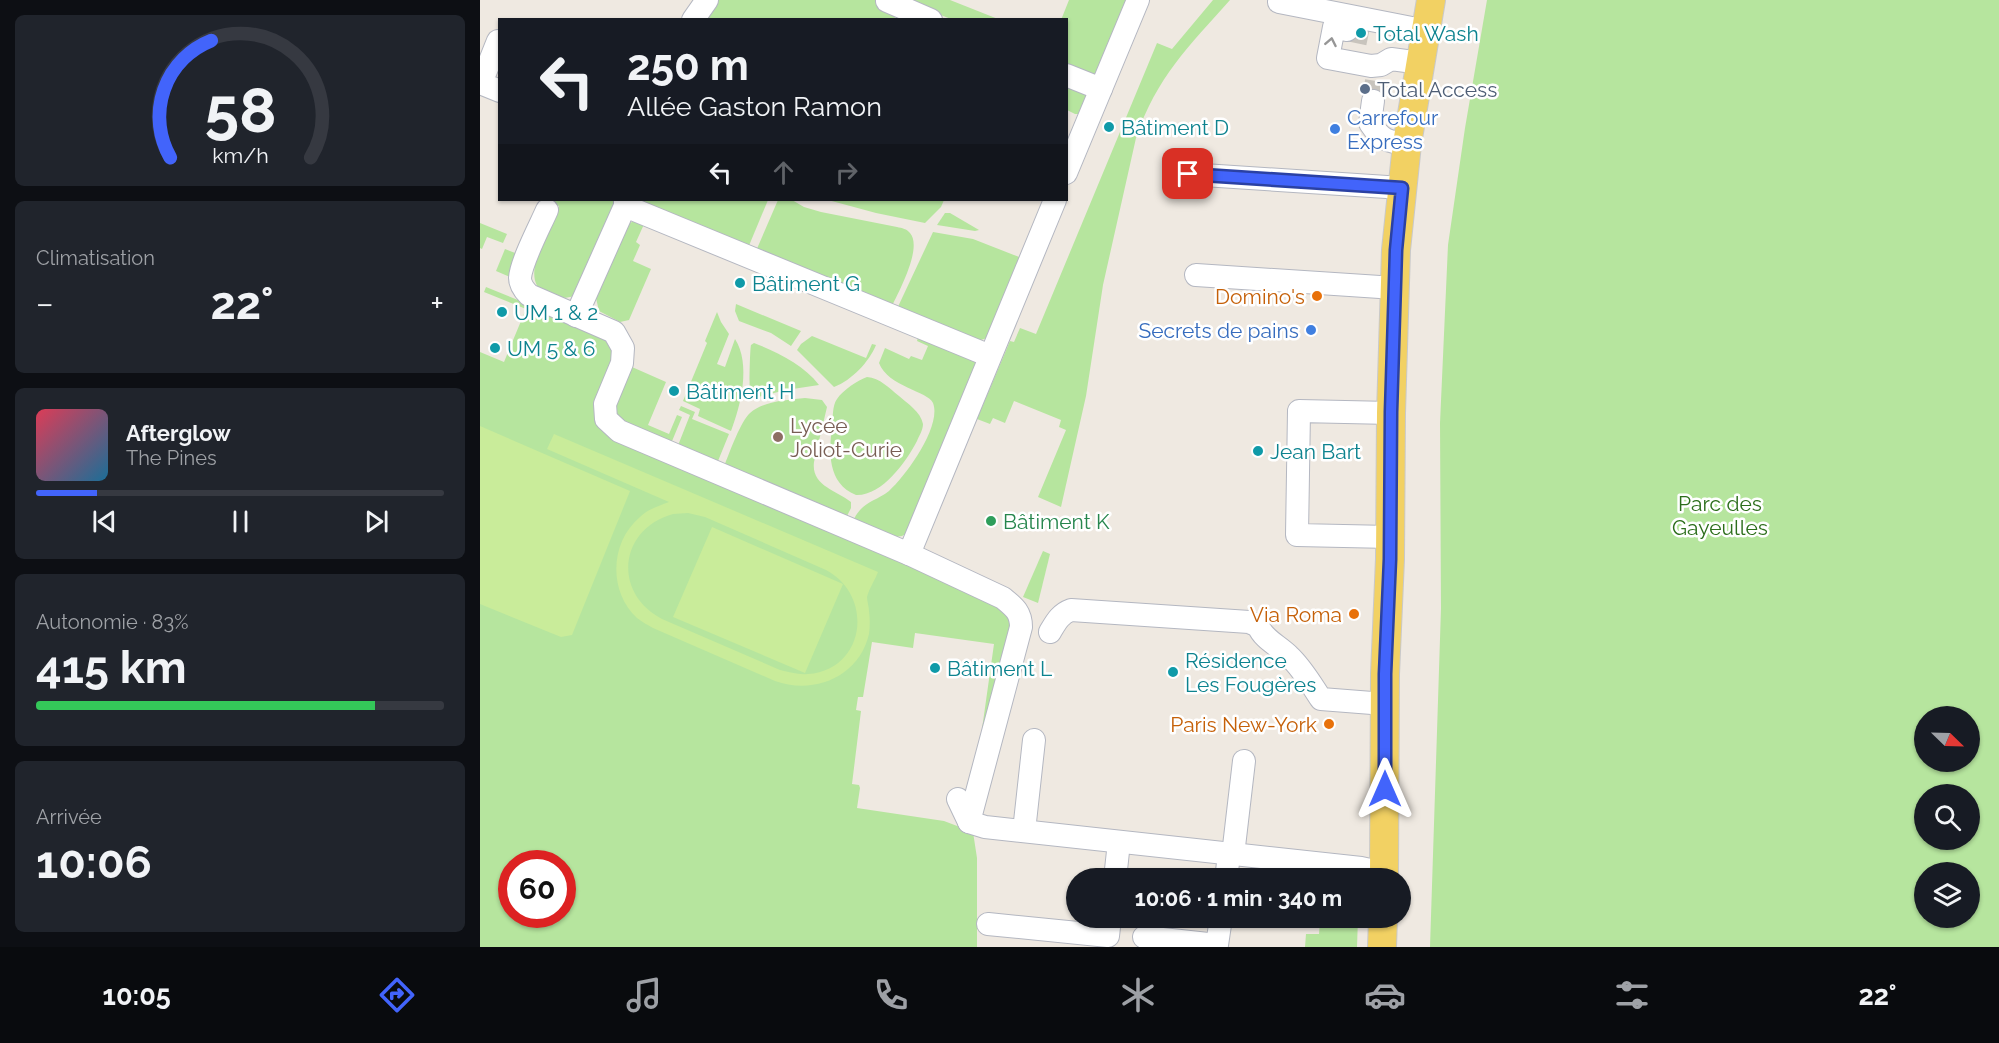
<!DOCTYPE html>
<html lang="fr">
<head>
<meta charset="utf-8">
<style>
  :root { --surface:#171b24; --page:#20242c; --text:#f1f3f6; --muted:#9ea1a6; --line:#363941; --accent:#4264fb }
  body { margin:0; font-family:Raleway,sans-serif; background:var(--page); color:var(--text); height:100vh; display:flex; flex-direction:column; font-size:22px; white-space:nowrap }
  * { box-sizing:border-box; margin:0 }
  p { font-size:20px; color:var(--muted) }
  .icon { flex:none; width:33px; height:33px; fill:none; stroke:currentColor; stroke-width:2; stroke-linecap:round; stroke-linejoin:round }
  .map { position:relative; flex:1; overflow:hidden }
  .side { display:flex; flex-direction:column; gap:15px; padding:15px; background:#0d0f14; width:480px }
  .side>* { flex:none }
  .hud { position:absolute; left:18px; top:18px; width:570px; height:183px; border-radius:0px; box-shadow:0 2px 4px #0004; background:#171b24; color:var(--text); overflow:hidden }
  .needle { width:39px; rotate:113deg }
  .buttons { position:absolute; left:1434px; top:706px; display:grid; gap:12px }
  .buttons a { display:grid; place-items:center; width:66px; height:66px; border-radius:50%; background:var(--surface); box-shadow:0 2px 4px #0004; font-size:30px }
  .speed { position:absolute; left:18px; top:850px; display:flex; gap:12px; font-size:30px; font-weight:700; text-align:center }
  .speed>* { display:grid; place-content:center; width:78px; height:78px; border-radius:50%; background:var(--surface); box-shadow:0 2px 4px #0004; line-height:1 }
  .speed .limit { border:9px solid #d22; background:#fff; color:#111 }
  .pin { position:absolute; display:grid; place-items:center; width:51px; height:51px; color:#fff; margin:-26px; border-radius:12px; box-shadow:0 3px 9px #0006 }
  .me { position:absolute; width:66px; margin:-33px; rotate:0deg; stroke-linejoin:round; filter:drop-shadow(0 0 4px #0008) }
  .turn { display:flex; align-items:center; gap:21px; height:126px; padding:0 30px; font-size:27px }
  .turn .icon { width:78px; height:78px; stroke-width:2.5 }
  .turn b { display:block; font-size:42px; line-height:51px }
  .lanes { display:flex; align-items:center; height:57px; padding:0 30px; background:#0003; justify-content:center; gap:30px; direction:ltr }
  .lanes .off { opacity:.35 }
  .big { font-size:45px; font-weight:700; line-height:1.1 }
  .side .card { flex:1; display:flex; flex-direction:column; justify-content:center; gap:9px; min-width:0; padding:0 21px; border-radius:9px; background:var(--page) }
  .side .dial { align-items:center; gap:0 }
  .dial svg { height:156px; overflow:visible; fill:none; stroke:var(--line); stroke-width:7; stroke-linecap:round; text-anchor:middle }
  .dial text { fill:var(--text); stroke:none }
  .song { display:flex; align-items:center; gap:18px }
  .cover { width:72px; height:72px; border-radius:9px; background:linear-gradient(135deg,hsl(350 70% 55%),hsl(200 70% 35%)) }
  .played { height:6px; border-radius:3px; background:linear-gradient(90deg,var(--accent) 15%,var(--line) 15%) }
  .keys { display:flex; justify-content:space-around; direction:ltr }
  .heat { display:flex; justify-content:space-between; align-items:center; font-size:33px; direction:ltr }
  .charge { height:9px; border-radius:4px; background:linear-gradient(90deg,#34c759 83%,var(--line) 0) }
  .trip { position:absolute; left:586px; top:868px; width:345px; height:60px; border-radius:30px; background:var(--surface); box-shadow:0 2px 4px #0004; font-weight:700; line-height:60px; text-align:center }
  .tab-bar { display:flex; height:96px; justify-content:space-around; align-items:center; background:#090b0e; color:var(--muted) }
  .tab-bar .icon { width:42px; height:42px }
  .tab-bar .on { color:var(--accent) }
  .tab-bar b { font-size:27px; color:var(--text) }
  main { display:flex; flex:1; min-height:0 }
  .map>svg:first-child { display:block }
</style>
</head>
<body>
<main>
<section class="side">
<div class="card dial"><svg viewBox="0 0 100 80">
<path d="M14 69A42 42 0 1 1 86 69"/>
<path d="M14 69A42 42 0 0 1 35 9" stroke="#4264fb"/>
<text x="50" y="56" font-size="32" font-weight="700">58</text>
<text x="50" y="72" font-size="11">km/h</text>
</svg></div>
<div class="card"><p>Climatisation</p>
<div class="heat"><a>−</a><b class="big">22°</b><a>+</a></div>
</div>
<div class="card">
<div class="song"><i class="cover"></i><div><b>Afterglow</b><p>The Pines</p></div></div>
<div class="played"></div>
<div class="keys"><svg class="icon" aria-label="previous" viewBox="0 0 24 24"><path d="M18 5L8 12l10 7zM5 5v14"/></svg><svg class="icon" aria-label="pause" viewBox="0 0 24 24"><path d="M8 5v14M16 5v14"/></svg><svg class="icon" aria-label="next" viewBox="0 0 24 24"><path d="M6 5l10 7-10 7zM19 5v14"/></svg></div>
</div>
<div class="card"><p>Autonomie · 83%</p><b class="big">415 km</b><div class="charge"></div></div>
<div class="card"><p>Arrivée</p><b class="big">10:06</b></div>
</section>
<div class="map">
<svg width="1519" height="947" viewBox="0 0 1519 947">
  <rect width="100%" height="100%" fill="#efe9e1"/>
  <g fill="#b6e59e" fill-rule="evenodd">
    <path d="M235 0H405L417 11 414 20H221Z"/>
    <path d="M434 0H470L518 19H471L432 4Z"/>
    <path d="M589 0H645L647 2 614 76 587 68 586 20H581Z"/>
    <path d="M733 0H750C709 46 676 78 656 138L623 285 606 396 581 507 558 497 586 430 579 427 581 420 534 401 525 423 513 418 510 424 497 419 530 341 534 342 540 328 556 334 677 43 692 49Z"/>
    <path d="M1007 0H1519V947H950L961 608 960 423 968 245 985 128ZM1444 717H1490V762H1444ZM1444 795H1490V840H1444ZM1444 873H1490V918H1444Z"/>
    <path d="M587 81 609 95 601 114H595L587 110Z"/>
    <path d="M63 200H141L94 296C85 299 76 298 67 294 36 282 70 226 79 206Z"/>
    <path d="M162 200H288L268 248 163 202Z"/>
    <path d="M298 200H312L324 207 341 212 417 227C422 228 427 229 430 233 443 248 418 293 411 308L276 251Z"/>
    <path d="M348 200H464L461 207 445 223 396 213Z"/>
    <path d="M465 213H470L499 230 495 231 457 225Z"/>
    <path d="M154 221 165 222 156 242 160 245 153 261 171 269 149 320 140 322 119 311 116 298 146 225Z"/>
    <path d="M0 223 27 234 23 243 7 237 2 249 0 248Z"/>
    <path d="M453 232 493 239 539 257 543 260 507 338 498 341 416 311Z"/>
    <path d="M25 249 43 256 35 279 16 271Z"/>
    <path d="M6 287 122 334 137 354 116 415 521 603 536 624 501 736 514 644 435 633 433 648 392 642 383 697H378L376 710 381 711 372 784 379 785 380 788 377 808 464 821 493 832 497 858V947H0V352L24 362 46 309 4 292ZM32 864H82V915H32Z"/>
    <path d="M256 304 321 331 311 346 291 333 259 321 255 311Z"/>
    <path d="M237 312 241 322 249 334 237 364 245 367 255 339C271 364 261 405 251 431L218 416 220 409 203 401 227 343 225 341Z"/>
    <path d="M439 334 497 362 429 532 422 536 415 537 374 519C383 501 395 502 409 491 426 476 462 426 453 403 448 391 408 387 399 363L405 348 429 359 431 356 442 360 448 346 437 341Z"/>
    <path d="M332 336 386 358 392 344 396 345C389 362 372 380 354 387L317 350 321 344Z"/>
    <path d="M274 343C297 352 324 365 339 385L306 390 278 397 274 396C273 395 271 394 270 392 269 389 270 348 271 345Z"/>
    <path d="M152 367 186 382 168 425 189 434 197 415 202 417 190 446 134 417 144 370Z"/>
    <path d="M387 377C400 378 409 388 419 396 427 403 441 412 443 424 443 430 439 436 437 441 426 462 402 496 376 495 347 483 349 452 352 426 353 418 352 406 357 399 363 390 378 380 387 377Z"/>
    <path d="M325 398 342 400 347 407 334 462C331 486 356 490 371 502V508L367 516 245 464C250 451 261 421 270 413 283 401 308 400 325 398Z"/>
    <path d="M201 406 215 412 212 419 249 434 238 461 197 448 210 415 199 410Z"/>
    <path d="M563 551 570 554 558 603 543 597Z"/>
    <path d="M854 918H878L877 947H825L826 934H839L840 921H853Z"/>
  </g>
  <g fill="#c9ec9a" fill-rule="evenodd">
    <path d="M0 426 150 491 92 635 81 637 0 604Z"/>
    <path d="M74 434 398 572C395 580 389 589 387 597 387 601 389 607 389 611 390 618 390 626 389 634 379 677 334 695 295 681L173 628C168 625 162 622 157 618 128 591 130 542 160 517 168 509 179 506 189 502L67 449ZM193 514 208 513 225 517 346 570C395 596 385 670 328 674 318 675 310 672 300 670L182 619C132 593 139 529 193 514Z"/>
    <path d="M232 527 363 584 325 673 193 617Z"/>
  </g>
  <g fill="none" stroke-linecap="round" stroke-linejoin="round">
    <g stroke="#c8c4bd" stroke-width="22" stroke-dasharray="22 11" stroke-linecap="butt">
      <path d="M867 30 896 36"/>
      <path d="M893 101 896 81"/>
    </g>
    <g stroke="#b4b7c1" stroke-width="24">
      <g id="minor">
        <path d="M407 1 451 20"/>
        <path d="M799 2 947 31"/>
        <path d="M213 20 227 0"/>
        <path d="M867 30 854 27 848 58 891 66 901 65 911 59 941 63"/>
        <path d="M586 75 621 89"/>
        <path d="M0 83 20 91"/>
        <path d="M1 83 18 41"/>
        <path d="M893 101 890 123C901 140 908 142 927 144"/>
        <path d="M586 173 658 0"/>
        <path d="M708 174 922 188"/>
        <path d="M145 206 510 356"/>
        <path d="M67 210C60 226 41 262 40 278 40 285 44 290 49 295L134 332 143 348 142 363 125 404 126 419 139 431 429 554 523 598C534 607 541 612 541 627L489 822"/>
        <path d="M716 275 915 288"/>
        <path d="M96 316 145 206V200"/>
        <path d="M910 537 817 535 819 411 911 413"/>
        <path d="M429 554 575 200"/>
        <path d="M570 632C576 622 580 614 591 610L769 622 778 626C784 640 798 645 809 656 822 668 831 684 841 699L905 704"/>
        <path d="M478 799 489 822 505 827 881 868 904 873"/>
        <path d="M544 831 554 740"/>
        <path d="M753 855 764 761"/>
        <path d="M635 879 639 842"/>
        <path d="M746 879 749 855"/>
        <path d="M508 924 628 936 630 918"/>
        <path d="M664 937 737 945 741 918"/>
      </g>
    </g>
    <g stroke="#c9c9c9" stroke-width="30">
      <g id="major">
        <path d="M904 879 905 674 910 559 911 413 916 250 927 144 951 0"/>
        <path d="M902 947 903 918"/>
      </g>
    </g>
    <use href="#minor" stroke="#fff" stroke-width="22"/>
    <use href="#major" stroke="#f2d163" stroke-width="28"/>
  </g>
  <defs><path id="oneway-chevron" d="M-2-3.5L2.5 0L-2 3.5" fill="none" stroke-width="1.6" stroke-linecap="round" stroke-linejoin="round" transform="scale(1.5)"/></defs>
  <use stroke="#969696" href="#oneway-chevron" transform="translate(851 42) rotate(-79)"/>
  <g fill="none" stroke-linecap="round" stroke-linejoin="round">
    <g stroke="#2b41a3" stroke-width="15">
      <path id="route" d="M708 174 922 188 916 250 911 412 910 559 905 674V789"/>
    </g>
    <use href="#route" stroke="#4264fb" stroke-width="10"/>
  </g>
  <g fill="#0f9aa8" stroke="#fff" stroke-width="2">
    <circle cx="881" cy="33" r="6"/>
    <circle cx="629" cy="127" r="6"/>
    <circle cx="260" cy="283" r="6"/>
    <circle cx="22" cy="312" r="6"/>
    <circle cx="15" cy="348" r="6"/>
    <circle cx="194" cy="391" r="6"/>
    <circle cx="778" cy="451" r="6"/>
    <circle cx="455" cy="668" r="6"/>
    <circle cx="693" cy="672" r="6"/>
  </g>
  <circle fill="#5c6f8a" stroke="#fff" stroke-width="2" cx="885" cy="89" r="6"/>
  <g fill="#3f7fe0" stroke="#fff" stroke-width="2">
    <circle cx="855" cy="129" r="6"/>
    <circle cx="831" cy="330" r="6"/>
  </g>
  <g fill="#e8710a" stroke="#fff" stroke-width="2">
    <circle cx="837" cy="296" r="6"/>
    <circle cx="874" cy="614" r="6"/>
    <circle cx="849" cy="724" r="6"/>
  </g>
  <circle fill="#8d6e63" stroke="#fff" stroke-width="2" cx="298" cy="437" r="6"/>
  <circle fill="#2e9e5b" stroke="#fff" stroke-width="2" cx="511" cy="521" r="6"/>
  <g text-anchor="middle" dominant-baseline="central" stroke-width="5" stroke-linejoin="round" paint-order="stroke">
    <g font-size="21" fill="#0d838f" stroke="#fff" text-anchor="start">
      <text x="893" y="33">Total Wash</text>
      <text x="641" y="127">Bâtiment D</text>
      <text x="272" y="283">Bâtiment G</text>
      <text x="34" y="312">UM 1 &amp; 2</text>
      <text x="27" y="348">UM 5 &amp; 6</text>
      <text x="206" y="391">Bâtiment H</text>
      <text x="790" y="451">Jean Bart</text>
      <text x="705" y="660">Résidence<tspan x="705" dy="24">Les Fougères</tspan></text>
      <text x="467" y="668">Bâtiment L</text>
    </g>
    <g font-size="21" fill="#4e5e75" stroke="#fff" text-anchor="start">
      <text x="897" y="89">Total Access</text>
    </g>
    <g font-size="21" fill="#366cbe" stroke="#fff" text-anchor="start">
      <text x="867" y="117">Carrefour<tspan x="867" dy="24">Express</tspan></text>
      <text x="819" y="330" text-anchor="end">Secrets de pains</text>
    </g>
    <g font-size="21" fill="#c56008" stroke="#fff" text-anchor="end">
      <text x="825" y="296">Domino's</text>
      <text x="862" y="614">Via Roma</text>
      <text x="837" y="724">Paris New-York</text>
    </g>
    <g font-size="21" fill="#785e54" stroke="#fff" text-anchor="start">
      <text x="310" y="425">Lycée<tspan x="310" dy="24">Joliot-Curie</tspan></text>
    </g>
    <g font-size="21" fill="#2c6e1b" stroke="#fff">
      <text x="1240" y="503">Parc des<tspan x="1240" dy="24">Gayeulles</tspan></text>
    </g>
    <g font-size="21" fill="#27864d" stroke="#fff" text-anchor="start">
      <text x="523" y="521">Bâtiment K</text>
    </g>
  </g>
</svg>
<div class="buttons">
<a><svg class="needle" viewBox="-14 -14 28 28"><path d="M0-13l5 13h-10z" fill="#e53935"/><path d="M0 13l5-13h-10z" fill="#9ea1a6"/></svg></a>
<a><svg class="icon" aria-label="search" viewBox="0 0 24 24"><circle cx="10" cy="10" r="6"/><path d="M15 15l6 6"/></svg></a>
<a><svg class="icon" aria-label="layers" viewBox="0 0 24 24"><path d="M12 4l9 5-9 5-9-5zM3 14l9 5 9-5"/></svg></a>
</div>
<div class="speed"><div class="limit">60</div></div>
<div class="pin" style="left:708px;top:174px;background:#d93025"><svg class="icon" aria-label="arrive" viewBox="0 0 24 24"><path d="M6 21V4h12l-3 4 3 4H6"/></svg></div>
<svg class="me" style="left:905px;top:789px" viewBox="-20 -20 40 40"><path d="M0-17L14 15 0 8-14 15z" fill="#4264fb" stroke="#fff" stroke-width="4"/></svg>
<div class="trip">10:06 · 1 min · 340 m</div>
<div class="hud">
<div class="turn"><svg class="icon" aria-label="left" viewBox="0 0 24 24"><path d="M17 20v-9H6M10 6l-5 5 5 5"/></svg><div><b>250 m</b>Allée Gaston Ramon</div></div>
<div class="lanes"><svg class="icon" aria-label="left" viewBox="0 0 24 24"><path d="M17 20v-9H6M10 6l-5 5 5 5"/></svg><svg class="icon off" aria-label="ahead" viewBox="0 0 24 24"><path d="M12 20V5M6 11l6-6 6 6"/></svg><svg class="icon off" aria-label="right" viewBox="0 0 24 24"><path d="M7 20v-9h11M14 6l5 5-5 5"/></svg></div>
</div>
</div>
</main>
<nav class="tab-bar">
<b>10:05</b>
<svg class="icon on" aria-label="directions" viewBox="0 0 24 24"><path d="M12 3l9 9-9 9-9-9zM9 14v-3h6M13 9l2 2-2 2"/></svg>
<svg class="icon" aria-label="music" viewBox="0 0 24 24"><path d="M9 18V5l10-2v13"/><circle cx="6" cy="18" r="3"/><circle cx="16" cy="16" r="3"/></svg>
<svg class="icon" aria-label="phone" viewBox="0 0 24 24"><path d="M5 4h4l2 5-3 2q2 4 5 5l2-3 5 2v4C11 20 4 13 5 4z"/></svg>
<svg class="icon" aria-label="climate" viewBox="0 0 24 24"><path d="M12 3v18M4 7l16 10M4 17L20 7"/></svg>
<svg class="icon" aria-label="car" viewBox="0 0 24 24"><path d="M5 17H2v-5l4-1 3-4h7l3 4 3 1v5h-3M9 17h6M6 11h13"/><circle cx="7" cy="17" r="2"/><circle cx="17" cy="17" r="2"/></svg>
<svg class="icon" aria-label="filters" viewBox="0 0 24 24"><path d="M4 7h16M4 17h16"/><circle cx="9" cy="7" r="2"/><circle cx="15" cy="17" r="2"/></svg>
<b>22°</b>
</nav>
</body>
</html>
